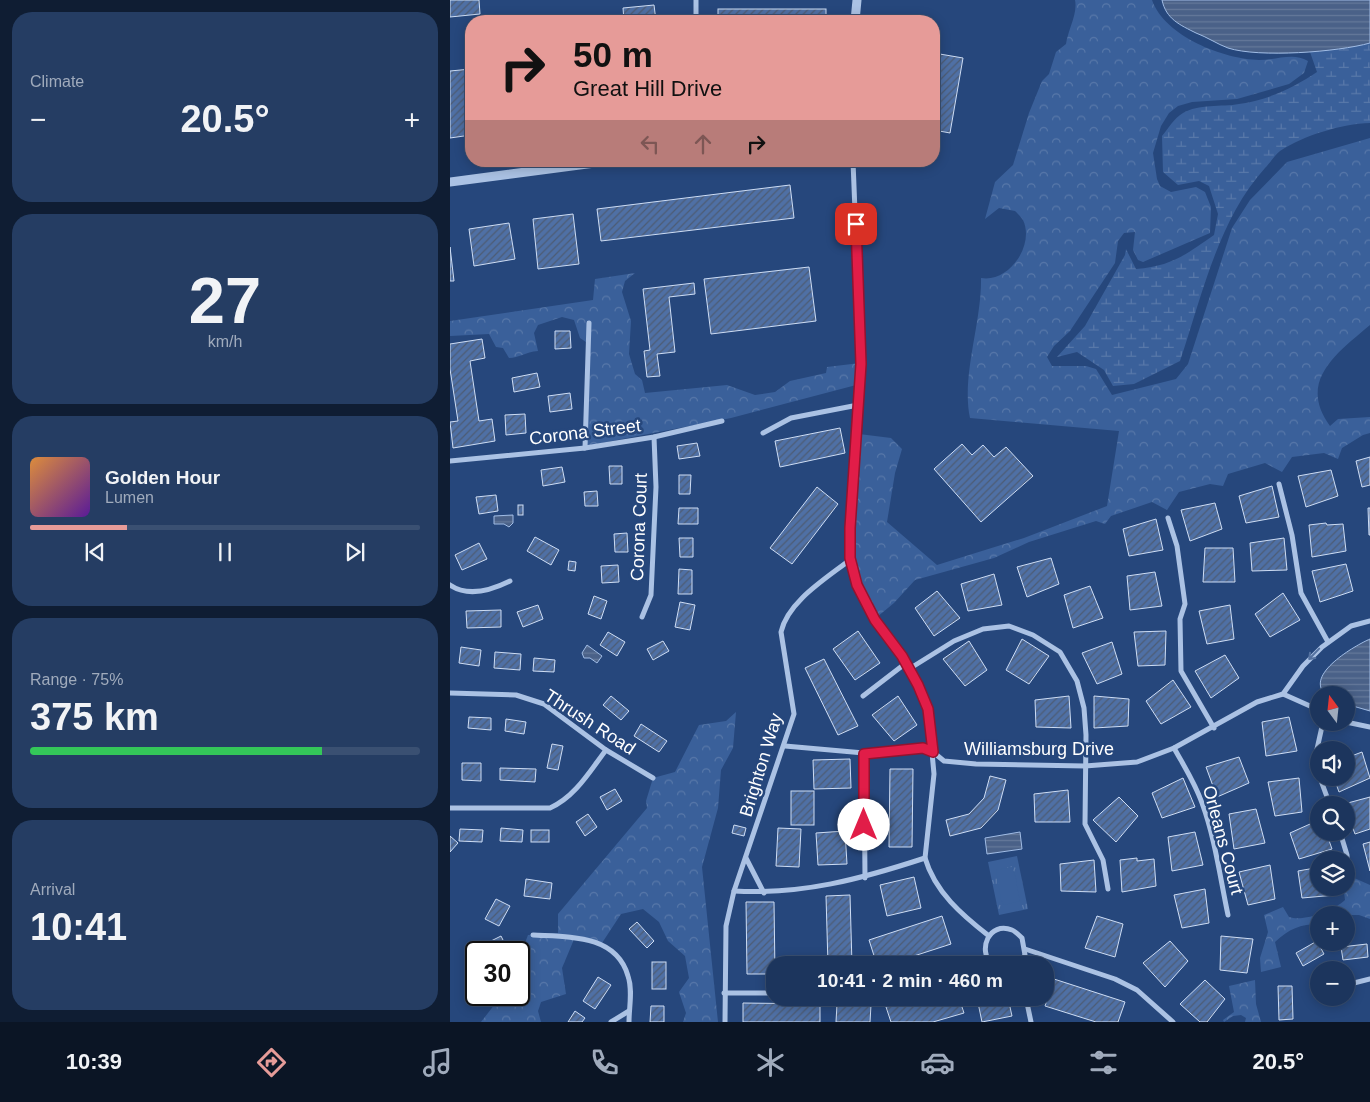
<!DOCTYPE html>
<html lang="en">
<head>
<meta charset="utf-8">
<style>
  :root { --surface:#1c355d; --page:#253d63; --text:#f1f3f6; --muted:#a0abbc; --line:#3a5072; --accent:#e69b98 }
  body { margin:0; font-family:Helvetica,sans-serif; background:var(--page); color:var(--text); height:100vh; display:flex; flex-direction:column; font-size:19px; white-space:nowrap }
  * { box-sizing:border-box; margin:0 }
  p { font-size:16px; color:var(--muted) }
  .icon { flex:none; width:28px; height:28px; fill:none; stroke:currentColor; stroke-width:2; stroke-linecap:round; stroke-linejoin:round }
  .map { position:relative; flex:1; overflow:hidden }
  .drawer { display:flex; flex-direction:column; gap:12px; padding:12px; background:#0f1d33; width:450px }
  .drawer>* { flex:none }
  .guide { position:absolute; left:15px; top:15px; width:475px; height:152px; border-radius:20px; box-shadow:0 2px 12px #0003,0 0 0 1px var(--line); background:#e69b98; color:#111; overflow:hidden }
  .needle { width:32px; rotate:345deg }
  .tools { position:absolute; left:860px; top:686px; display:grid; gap:10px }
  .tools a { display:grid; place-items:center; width:45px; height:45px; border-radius:50%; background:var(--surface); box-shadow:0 2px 12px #0003,0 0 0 1px var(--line); font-size:25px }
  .speed { position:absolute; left:15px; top:941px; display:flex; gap:10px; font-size:25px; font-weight:700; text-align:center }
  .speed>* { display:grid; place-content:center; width:65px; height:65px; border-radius:50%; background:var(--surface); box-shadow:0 2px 12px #0003,0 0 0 1px var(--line); line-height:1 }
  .speed .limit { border:2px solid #111; border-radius:8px; background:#fff; color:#111 }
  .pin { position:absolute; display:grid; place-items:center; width:42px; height:42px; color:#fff; margin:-21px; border-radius:10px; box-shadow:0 2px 8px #0006 }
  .me { position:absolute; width:55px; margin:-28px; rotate:0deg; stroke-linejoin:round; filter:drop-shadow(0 0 4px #0008) }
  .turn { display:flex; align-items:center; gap:18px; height:105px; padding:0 25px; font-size:22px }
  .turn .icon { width:65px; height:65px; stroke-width:2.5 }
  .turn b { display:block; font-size:35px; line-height:42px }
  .lanes { display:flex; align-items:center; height:48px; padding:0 25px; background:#0003; justify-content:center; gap:25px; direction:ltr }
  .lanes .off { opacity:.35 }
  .big { font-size:38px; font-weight:700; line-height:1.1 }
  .drawer .card { flex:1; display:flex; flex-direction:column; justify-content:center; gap:8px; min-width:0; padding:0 18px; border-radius:20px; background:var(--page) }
  .drawer .dial { align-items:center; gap:0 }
  .dial b { font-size:65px; line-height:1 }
  .song { display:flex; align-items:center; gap:15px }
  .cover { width:60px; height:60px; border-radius:8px; background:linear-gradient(135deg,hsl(30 70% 55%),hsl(270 70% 35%)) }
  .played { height:5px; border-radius:2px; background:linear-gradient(90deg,var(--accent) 25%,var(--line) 25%) }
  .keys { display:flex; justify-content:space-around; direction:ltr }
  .heat { display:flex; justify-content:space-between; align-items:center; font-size:28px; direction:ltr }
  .charge { height:8px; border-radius:4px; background:linear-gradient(90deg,#34c759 75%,var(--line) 0) }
  .trip { position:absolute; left:316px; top:956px; width:288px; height:50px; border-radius:20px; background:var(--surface); box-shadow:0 2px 12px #0003,0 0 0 1px var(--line); font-weight:700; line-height:50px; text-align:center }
  .menu { display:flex; height:80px; justify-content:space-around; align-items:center; background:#0b1525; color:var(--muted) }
  .menu .icon { width:35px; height:35px }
  .menu .current { color:var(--accent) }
  .menu b { font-size:22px; color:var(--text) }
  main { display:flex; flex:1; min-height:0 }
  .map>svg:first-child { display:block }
</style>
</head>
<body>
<main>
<section class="drawer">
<div class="card"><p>Climate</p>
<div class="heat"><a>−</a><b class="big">20.5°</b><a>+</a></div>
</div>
<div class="card dial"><b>27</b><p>km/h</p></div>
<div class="card">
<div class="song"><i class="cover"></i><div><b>Golden Hour</b><p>Lumen</p></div></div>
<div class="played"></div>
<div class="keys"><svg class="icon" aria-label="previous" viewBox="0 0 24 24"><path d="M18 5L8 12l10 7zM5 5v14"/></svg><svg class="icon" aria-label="pause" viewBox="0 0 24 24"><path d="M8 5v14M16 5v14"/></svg><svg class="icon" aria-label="next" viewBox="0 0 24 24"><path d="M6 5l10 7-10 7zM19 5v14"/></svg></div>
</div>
<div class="card"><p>Range · 75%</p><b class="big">375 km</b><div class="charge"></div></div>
<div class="card"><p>Arrival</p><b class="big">10:41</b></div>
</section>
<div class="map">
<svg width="920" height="1022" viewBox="0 0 920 1022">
  <defs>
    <pattern id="grass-tufts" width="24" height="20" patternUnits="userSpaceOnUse" patternTransform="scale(1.25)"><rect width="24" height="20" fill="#3a609a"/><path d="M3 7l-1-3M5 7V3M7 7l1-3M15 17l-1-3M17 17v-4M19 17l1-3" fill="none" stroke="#5878a9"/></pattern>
    <pattern id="forest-crowns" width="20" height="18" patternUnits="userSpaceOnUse" patternTransform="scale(1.25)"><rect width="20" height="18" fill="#3a609a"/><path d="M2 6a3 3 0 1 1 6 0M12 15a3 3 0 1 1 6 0" fill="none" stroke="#5878a9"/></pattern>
    <pattern id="wetland-marsh" width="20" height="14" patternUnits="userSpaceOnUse" patternTransform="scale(1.25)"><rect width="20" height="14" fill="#3a609a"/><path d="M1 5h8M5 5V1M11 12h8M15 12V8" fill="none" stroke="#5878a9"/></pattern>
    <pattern id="water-rules" width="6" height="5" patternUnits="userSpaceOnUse" patternTransform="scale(1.25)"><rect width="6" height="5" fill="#4a6188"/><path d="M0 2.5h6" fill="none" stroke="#65799a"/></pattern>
    <pattern id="building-hatch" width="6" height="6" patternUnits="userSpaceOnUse" patternTransform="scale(1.25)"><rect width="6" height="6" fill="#4f70a5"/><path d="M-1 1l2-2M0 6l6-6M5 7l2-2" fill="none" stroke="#4d5c74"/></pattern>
  </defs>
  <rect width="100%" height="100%" fill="#26477c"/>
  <path fill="url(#grass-tufts)" d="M567 856 578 909 549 915 538 862Z"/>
  <g fill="url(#forest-crowns)">
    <path d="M625 0H702C715 37 774 59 809 60 827 60 843 52 858 61L854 73 839 84 787 99 742 102 728 106 719 113 711 126 703 153 707 179 710 186 721 192 746 187 755 192 761 207 760 233 693 262 688 260 683 250 685 232 674 233 668 241 665 263 620 331 604 346 597 357 602 366H636L646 369 662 395 726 379 738 364 782 228 800 200 837 162 920 138V325C887 353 847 381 880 426L888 419 920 417V433L913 435 892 448 888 459 874 453 842 457 832 472 815 463 778 474 773 486 760 484 729 492 717 510 702 502 661 516 655 524 646 521 579 542 544 558 465 580 444 603 427 617C422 610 414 603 410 596 391 557 404 477 409 434L441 438 452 449 445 473 437 522 487 565 574 538 657 506 669 431 520 418C511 376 532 322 531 278 559 283 585 245 573 220 571 217 567 213 565 211L549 208 535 219 545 182 563 165 579 113 592 81 599 74 606 52 616 44C618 30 628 13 625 0Z"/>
    <path d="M185 273 175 281 172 292 181 321 179 354 185 374 192 380 195 393 277 385 305 395 325 392 340 381 376 373 377 367 410 363V384L281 418 136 446V342L130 338 124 320 112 317 88 325 84 333 88 351C75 352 69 358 59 358L53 348 46 347 39 334 0 336V321L143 300 145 279Z"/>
    <path d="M286 712 283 748 271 770 268 808 252 867 268 1022H233L236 1013 229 992 239 978 235 956 218 941 209 922 193 909 171 914 152 943 125 937 112 968 116 994 91 1002 88 1011 91 1022H31L52 995H69V959L78 935 108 933V914L197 808 196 801 203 778 225 772 249 725 276 721Z"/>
    <path d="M902 877 920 885V919L909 915H869V924C850 924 839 929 825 942L831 967 811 972 810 958 818 932 814 915 833 907 839 917C854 922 883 911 895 900L894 892Z"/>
    <path d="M805 980 806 1004 811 1022H795L796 1018 791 1015 783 1016 774 1022 773 1020 784 1012 779 986Z"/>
  </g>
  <path fill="url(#wetland-marsh)" d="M920 43V123C891 124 855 135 830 151 825 155 820 163 815 168 768 220 752 296 730 361L684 384 663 386 654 370 627 352 607 357 635 326 675 255 676 249 686 269C722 266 735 255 764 235L768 214 759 186 749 181 728 185 713 172 712 136C718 129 724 118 733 113 748 104 772 107 789 104 818 100 843 88 867 72L860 52Z"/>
  <path fill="#3a609a" d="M562 867 567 881H566L570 901 554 905 551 900 546 870Z"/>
  <g fill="url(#water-rules)" stroke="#a0bce5">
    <path d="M712 0H920V43C888 52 809 58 778 48 767 44 757 37 746 33 730 25 716 19 712 0Z"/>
    <path d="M63 515V523L59 527 54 524H44V516Z"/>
    <path d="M920 639V711L896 704V695H876C853 675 906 645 920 639Z"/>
    <path d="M137 645 152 656 147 663 140 658H134L132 653Z"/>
    <path d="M570 832 572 849 537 854 535 838Z"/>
  </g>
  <g fill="url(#building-hatch)" stroke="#ceddf4">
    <path d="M0 0H29L30 14 0 17Z"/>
    <path d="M204 5 206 21H174L173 8Z"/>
    <rect x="268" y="9" width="108" height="12"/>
    <path d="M484 53 513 58 500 133 484 130Z"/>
    <path d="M21 69V135L0 138V71Z"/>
    <path d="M340 185 344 218 151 241 147 209Z"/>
    <path d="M123 214 129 264 88 269 83 219Z"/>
    <path d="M59 223 65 259 24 266 19 229Z"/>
    <path d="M0 247 4 281H0Z"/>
    <path d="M359 267 366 321 261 334 254 279Z"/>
    <path d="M244 283 245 294 219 297 225 352 207 354 210 376 197 377 194 351 200 350 193 289Z"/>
    <path d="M105 331H120L121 348 105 349Z"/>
    <path d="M32 339 35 358 20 361 29 421 42 419 45 441 3 448 0 422 8 421 0 369V344Z"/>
    <path d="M87 373 90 387 64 392 62 378Z"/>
    <path d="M120 393 122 409 100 412 98 396Z"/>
    <path d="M75 414 76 433 56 435 55 415Z"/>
    <path d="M390 428 395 453 330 467 325 441Z"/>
    <path d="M247 443 250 456 229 459 227 446Z"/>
    <path d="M512 444 522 455 533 445 544 457 556 447 583 476 531 522 484 469Z"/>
    <path d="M920 457V485L912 487 906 461Z"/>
    <path d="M159 466H172V484H160Z"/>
    <path d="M112 467 115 482 93 486 91 470Z"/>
    <path d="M881 470 888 496 856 507 848 476Z"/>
    <path d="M229 475H241L240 494H229Z"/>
    <path d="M822 486 829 517 796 523 789 496Z"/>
    <path d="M367 487 388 504 342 564 320 548Z"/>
    <path d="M147 491 148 506H135L134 492Z"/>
    <path d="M46 495 48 511 29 514 26 497Z"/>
    <path d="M765 503 772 529 740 541 731 510Z"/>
    <rect x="68" y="505" width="5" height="10"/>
    <path d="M229 508H248V524H228Z"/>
    <path d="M918 508H920V535H919Z"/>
    <path d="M706 519 713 550 679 556 673 529Z"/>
    <path d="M876 523 877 525 893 524 896 551 862 557 859 525Z"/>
    <path d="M177 533 178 552H165L164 534Z"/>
    <path d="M85 537 109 550 101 565 77 551Z"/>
    <path d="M229 538H243V557H230Z"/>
    <path d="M834 538 837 570 802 571 800 543Z"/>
    <path d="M29 543 37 559 12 570 5 555Z"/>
    <path d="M755 548H783L785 582H753Z"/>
    <path d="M601 558 609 584 577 597 567 567Z"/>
    <path d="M119 561 126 562 125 571 118 570Z"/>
    <path d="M896 564 903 591 870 602 862 571Z"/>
    <path d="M168 565 169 582 152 583 151 566Z"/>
    <path d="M229 569 242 570V594H228Z"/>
    <path d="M705 572 712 606 680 610 677 576Z"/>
    <path d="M544 574 552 605 518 611 511 584Z"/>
    <path d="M640 586 653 618 623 628 614 595Z"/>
    <path d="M487 591 510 618 484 636 465 608Z"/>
    <path d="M833 593 850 620 820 637 805 614Z"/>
    <path d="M144 596 157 601 151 619 138 614Z"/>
    <path d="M230 602 245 605 240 630 225 627Z"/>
    <path d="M88 605 93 619 73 627 67 612Z"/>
    <path d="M780 605 784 639 757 644 749 611Z"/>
    <path d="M51 610V627L17 628 16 611Z"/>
    <path d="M408 631 430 663 405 680 383 649Z"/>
    <path d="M716 631 715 665 688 666 684 632Z"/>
    <path d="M158 632 175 642 167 656 150 645Z"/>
    <path d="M572 639 599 656 579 684 556 670Z"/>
    <path d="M213 641 219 651 203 660 197 649Z"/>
    <path d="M519 641 537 670 515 686 493 659Z"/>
    <path d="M662 642 672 674 647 684 632 653Z"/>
    <path d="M11 647 31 650 29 666 9 663Z"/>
    <path d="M45 652 71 654 70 670 44 668Z"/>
    <path d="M775 655 789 678 761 698 745 671Z"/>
    <path d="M84 658 105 660 104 672 83 671Z"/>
    <path d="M374 659 408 726 388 735 355 668Z"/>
    <path d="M723 680 741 707 711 724 696 701Z"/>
    <path d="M161 696 179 711 171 720 153 705Z"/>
    <path d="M448 696 467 725 444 741 422 715Z"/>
    <path d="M619 696 621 728 586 727 585 700Z"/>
    <path d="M644 696 679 699 678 726 644 728Z"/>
    <path d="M19 717 41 718V730L18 728Z"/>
    <path d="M839 717 847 751 816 756 812 722Z"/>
    <path d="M56 719 76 722 74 734 55 731Z"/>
    <path d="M191 724 217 741 209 752 184 736Z"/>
    <path d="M102 744 113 746 108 770 97 768Z"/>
    <path d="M912 752 920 778 889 792 884 778H896V758Z"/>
    <path d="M789 757 799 783 767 797 756 767Z"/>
    <path d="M400 759 401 788 364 789 363 760Z"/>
    <path d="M12 763H31V781L12 780Z"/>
    <path d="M50 768 86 769 85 782 50 780Z"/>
    <path d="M440 769H463L462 847H439Z"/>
    <path d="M540 776 556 780 548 810 531 828 500 836 496 820 519 814 534 798Z"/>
    <path d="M733 778 745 807 712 818 702 793Z"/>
    <path d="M849 778 852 812 825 816 818 782Z"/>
    <path d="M165 789 172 801 157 810 150 797Z"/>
    <path d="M618 790 620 822H585L584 794Z"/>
    <rect x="341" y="791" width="23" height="34"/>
    <path d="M669 797 688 816 666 842 643 820Z"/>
    <path d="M920 797V829L905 834 894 804Z"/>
    <path d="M806 809 815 843 784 849 779 814Z"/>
    <path d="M138 814 147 827 135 836 126 822Z"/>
    <path d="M869 820V832H876L882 849 849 859 840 833Z"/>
    <path d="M284 825 296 828 294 836 282 833Z"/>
    <path d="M51 828 73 830 72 842 50 841Z"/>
    <path d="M328 828 351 829 349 867 326 866Z"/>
    <path d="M10 829 33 830 32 842 9 841Z"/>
    <rect x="81" y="830" width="18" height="12"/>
    <path d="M395 831 397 864 368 865 366 833Z"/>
    <path d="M745 832 753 865 722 871 718 837Z"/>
    <path d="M0 836 8 843 0 852Z"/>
    <path d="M920 842V871L913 844Z"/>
    <path d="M687 858V861L704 859 706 886 672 892 670 860Z"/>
    <path d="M644 860 646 892 611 891 610 864Z"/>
    <path d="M820 865 825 899 798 905 789 872Z"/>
    <path d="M869 865V888H885L886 895 852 898 848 871 865 868V866Z"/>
    <path d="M464 877 471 908 437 916 430 885Z"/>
    <path d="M76 879 102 883 100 899 74 896Z"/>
    <path d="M755 889 759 923 732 928 724 895Z"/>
    <path d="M400 895 402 965H378L376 896Z"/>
    <path d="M46 899 60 906 49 926 35 919Z"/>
    <path d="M296 902H324L325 974H297Z"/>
    <path d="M492 916 501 944 436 965H427L419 940Z"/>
    <path d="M647 916 673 924 665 957 635 948Z"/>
    <path d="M187 922 204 941 197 948 179 929Z"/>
    <path d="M51 936 59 952H44L39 942Z"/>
    <path d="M771 936 803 939 797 973 770 970Z"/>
    <path d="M720 941 738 961 715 987 693 963Z"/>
    <path d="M867 941 874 954 853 966 846 953Z"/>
    <path d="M917 944 918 957 893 960 891 947Z"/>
    <rect x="202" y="962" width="14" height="27"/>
    <path d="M148 977 161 985 145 1009 133 1001Z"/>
    <path d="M604 979 675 1002 668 1022H646L595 1006Z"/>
    <path d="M755 980 775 999 757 1022H750L730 1004Z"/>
    <path d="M828 986H842L843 1019 829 1020Z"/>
    <path d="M467 998H509L514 1013 483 1022H441L436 1007Z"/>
    <path d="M527 998H558L562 1016 532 1022Z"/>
    <path d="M293 1003 370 1004V1022H293Z"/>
    <path d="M387 1004 421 1005 420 1022H386Z"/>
    <path d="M201 1006H214V1022H200Z"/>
    <path d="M125 1011 135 1018 132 1022H118Z"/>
  </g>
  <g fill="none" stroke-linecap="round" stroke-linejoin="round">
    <g stroke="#abc2e4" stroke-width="5">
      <path d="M246 21V0"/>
      <path d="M403 161 411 364 400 528 401 559 407 585 425 619 459 669 478 709 484 774 475 858C485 892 512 915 539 936"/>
      <path d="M313 433 341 418 408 405"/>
      <path d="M135 448 139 323"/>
      <path d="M0 461 135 448 204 437 272 421"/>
      <path d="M829 484 842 535 851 593 878 642"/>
      <path d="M718 518 727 546 735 604 730 619 731 671 764 728"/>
      <path d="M0 585C19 598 42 590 60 581"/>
      <path d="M192 617 201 595 206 487 204 437"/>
      <path d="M459 669 504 641 533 629 559 626 583 635 610 652 627 681 634 708 636 735 635 824 653 860 658 889"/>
      <path d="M0 693 66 695 94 704 156 750 203 778"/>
      <path d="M833 694 869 710"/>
      <path d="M413 696 456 663"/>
      <path d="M896 722 920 727"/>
      <path d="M335 746 414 753 473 748 483 752 494 761 526 764 635 766 687 762 724 748 807 702 833 694 853 666 872 647 901 626 920 621"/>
      <path d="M724 748C734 766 745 783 752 803 765 838 770 877 778 915"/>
      <path d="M414 753 415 878"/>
      <path d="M869 775 865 758 873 722"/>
      <path d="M870 778 880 805"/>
      <path d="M0 808H100C125 797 140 771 156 750"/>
      <path d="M890 832 897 855 898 885"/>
      <path d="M296 858 314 893"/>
      <path d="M284 891C352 895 411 879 475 858"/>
      <path d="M83 935C118 937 166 934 178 976 183 990 179 1007 179 1022"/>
      <path d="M575 949 665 979 687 990 723 1022"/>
      <path d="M506 965 536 957"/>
      <path d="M542 965C527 950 539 921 562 930 565 931 569 935 572 938L575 955 567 965"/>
      <path d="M896 985 920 979"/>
      <path d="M274 993H325"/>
      <path d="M576 998 581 1022"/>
      <path d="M161 1022 179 1011"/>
      <path d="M275 1022 276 926 284 891 344 714 331 632C338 601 377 578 401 559"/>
    </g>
    <g stroke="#abc2e4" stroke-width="9">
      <path d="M405 21 407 0"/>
      <path d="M0 182 160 161"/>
    </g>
  </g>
  <defs><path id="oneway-shaft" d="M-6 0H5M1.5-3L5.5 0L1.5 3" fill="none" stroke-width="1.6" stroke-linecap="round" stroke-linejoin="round" transform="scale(1.25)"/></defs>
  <use stroke="#5572a0" href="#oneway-shaft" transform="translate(864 654) rotate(134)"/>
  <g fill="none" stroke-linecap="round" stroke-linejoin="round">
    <g stroke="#92132f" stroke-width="12">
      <path id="route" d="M406 224 411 364 400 528V558L407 585 425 620 452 656 468 685 478 709 483 752 473 748 414 754V825"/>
    </g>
    <use href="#route" stroke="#e11d48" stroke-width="9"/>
  </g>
  <g text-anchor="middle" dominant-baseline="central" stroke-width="5" stroke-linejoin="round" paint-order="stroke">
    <g font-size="18" fill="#fff" stroke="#26477c">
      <text transform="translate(135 432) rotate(-7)">Corona Street</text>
      <text transform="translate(189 527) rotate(-88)">Corona Court</text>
      <text transform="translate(140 722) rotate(33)">Thrush Road</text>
      <text x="589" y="749">Williamsburg Drive</text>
      <text transform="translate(311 765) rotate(-73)">Brighton Way</text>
      <text transform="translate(773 840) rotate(75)">Orleans Court</text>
    </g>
  </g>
</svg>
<div class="tools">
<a><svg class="needle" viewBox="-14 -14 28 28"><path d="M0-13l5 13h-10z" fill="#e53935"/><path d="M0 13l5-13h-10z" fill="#a0abbc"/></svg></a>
<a><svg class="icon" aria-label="sound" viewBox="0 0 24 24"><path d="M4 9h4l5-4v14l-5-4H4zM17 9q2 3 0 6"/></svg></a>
<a><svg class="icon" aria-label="search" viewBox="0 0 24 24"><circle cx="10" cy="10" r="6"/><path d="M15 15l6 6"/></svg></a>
<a><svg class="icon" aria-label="layers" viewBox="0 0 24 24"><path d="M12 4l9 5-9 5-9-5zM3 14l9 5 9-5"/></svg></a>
<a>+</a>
<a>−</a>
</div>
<div class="speed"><div class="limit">30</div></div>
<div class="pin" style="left:406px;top:224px;background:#d93025"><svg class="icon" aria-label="arrive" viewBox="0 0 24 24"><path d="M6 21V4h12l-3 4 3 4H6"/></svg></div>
<svg class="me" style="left:414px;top:825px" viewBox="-20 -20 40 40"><circle r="19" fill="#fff"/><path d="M0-13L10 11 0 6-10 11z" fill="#e11d48"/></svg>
<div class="trip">10:41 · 2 min · 460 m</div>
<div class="guide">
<div class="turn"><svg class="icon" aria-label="right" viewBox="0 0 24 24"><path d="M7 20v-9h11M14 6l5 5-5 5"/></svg><div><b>50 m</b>Great Hill Drive</div></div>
<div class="lanes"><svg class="icon off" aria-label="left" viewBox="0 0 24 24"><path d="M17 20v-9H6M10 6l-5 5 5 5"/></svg><svg class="icon off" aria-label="ahead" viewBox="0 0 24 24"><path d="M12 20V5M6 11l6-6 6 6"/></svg><svg class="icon" aria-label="right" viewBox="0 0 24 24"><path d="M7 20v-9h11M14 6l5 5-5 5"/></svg></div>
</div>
</div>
</main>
<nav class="menu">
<b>10:39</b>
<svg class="icon current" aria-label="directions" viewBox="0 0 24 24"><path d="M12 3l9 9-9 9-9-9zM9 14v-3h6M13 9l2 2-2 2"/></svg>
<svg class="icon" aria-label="music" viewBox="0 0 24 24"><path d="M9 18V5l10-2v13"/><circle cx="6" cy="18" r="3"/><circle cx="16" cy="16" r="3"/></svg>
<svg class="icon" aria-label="phone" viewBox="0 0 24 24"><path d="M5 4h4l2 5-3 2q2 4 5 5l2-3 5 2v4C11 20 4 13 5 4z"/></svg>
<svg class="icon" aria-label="climate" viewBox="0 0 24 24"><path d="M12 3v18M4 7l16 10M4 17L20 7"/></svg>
<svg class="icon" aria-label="car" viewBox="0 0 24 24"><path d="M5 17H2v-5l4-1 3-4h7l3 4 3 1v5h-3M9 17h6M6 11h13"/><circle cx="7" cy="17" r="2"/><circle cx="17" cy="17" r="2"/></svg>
<svg class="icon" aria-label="filters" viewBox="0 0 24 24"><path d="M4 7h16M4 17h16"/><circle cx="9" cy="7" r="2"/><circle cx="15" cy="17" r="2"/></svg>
<b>20.5°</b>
</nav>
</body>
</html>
